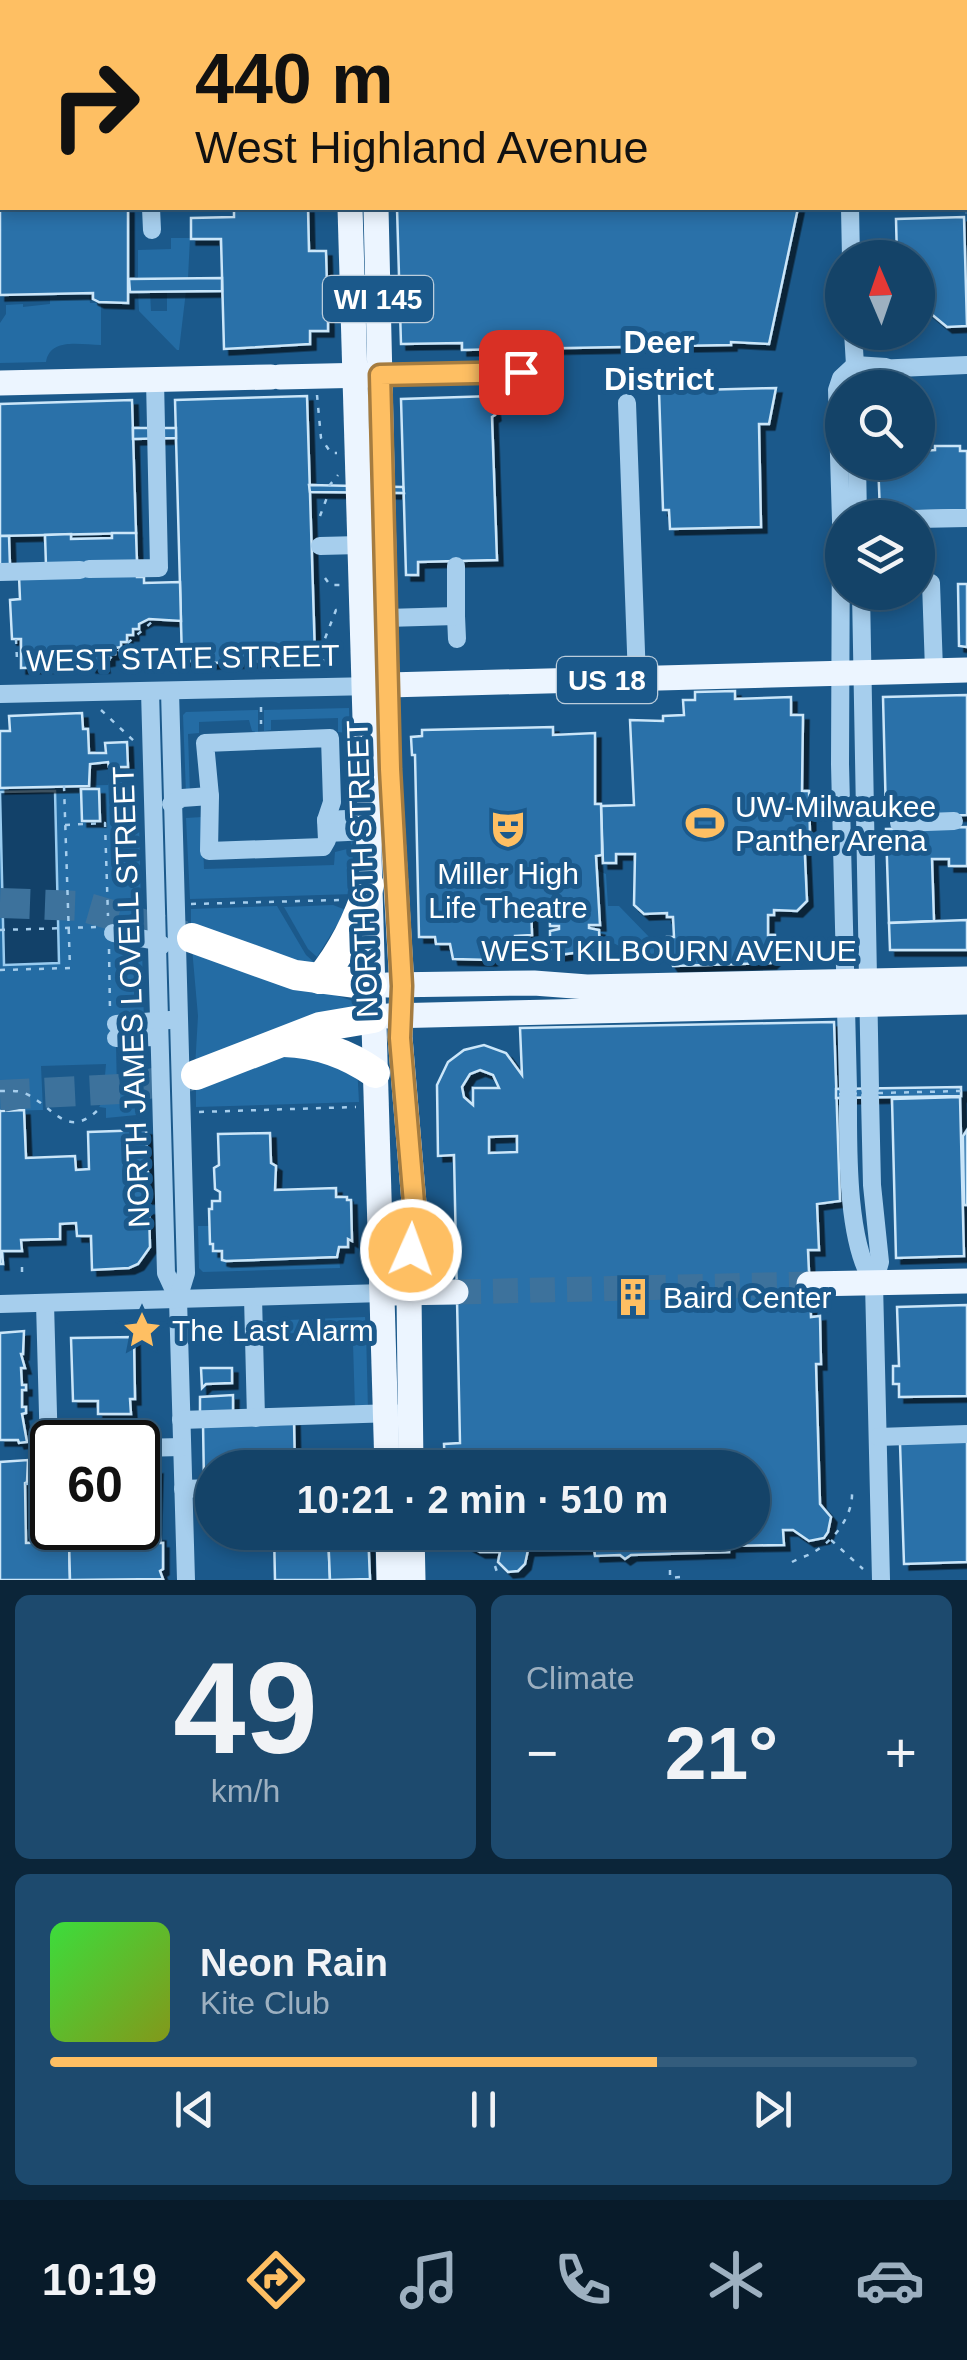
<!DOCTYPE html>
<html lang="en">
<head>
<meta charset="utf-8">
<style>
  :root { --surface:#144368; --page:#1d4a6e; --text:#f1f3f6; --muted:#9db0c0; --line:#335c7c; --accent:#febf63 }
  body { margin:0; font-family:Arial,sans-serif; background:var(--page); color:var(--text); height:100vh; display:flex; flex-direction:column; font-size:38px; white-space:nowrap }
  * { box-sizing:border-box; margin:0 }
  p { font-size:32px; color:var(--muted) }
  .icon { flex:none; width:55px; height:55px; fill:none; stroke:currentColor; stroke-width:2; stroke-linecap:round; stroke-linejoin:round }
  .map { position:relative; height:1580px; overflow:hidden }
  .details { display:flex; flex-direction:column; gap:15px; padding:15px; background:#0b2539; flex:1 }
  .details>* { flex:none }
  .hud { position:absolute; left:0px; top:0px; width:968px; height:210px; box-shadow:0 5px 15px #0003,0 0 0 2px var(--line); background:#febf63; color:#111; overflow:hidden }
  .needle { width:65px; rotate:358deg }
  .fabs { position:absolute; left:825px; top:240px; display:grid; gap:20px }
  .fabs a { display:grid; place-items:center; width:110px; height:110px; border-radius:50%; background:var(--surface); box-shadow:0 5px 15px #0003,0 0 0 2px var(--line); font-size:50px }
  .speed { position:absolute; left:30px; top:1420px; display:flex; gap:20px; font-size:50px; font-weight:700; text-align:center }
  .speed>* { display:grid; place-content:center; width:130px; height:130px; border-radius:50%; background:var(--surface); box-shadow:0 5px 15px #0003,0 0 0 2px var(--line); line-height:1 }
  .speed .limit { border:5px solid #111; border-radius:15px; background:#fff; color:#111 }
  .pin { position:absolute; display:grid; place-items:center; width:85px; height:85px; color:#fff; margin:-42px; border-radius:20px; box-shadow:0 5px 15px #0006 }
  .me { position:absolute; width:110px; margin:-55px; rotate:2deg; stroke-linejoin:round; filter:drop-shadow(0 0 8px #0008) }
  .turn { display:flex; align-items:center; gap:35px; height:210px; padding:0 30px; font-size:45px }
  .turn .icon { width:130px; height:130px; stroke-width:2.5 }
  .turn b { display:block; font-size:70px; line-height:85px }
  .big { font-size:75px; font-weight:600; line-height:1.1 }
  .details .widget { flex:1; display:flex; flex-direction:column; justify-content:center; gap:15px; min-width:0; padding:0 35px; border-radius:15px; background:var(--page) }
  .details .dial { align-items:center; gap:0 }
  .dial b { font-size:130px; line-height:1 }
  .song { display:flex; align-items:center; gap:30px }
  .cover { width:120px; height:120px; border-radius:15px; background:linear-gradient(135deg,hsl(120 70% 55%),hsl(70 70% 35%)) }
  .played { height:10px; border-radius:5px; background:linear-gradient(90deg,var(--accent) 70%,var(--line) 70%) }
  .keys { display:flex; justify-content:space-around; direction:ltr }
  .heat { display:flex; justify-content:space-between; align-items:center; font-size:55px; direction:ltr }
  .details .tiles { flex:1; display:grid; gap:15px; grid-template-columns:1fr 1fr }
  .widget:last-child { grid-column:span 2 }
  .trip { position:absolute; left:195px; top:1450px; width:575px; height:100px; border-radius:50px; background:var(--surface); box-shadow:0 5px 15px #0003,0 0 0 2px var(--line); font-weight:600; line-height:100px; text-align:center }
  .dock { display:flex; height:160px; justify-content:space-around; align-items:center; background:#081b2a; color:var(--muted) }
  .dock .icon { width:70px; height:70px }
  .dock .on { color:var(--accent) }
  .dock b { font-size:45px; color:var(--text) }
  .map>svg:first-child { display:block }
</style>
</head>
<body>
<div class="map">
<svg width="967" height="1580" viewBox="0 0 967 1580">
  <defs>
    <filter id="shadow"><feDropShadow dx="5.5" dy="5.5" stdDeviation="0" flood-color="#0009"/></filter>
  </defs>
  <rect width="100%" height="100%" fill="#1b598b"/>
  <g fill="#246ca4">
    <path d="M171 238H190L188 278 138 279V250L171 249Z"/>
    <path d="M186 291 179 350H177L139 311 138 292H150L151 311H167V292Z"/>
    <path d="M89 293 90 303H101V345C81 345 50 337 46 362L0 363V323L6 314V305L23 304V307L50 304V294Z"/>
    <path d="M349 708 352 815 349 816 347 733 338 732V718L271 720V730L264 731V710Z"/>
    <path d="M258 710V733L252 731 249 720 199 722V733L188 734 190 794H186L183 715 186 712Z"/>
    <path d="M109 782H122V788L115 789V792H122V799L110 800V818L131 817 139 822 141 910 113 922 114 945 142 949 145 1061H129L116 1046 117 1090 146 1089 147 1114 106 1118V1108L99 1107 108 1094 104 1087 106 1064 41 1066 43 1110 0 1111V788L108 785Z"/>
    <path d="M202 817 204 869 334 865 335 852 351 848 352 834 354 894 190 899 186 818Z"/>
    <path d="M596 870 606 874 608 906H619L652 940 646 946 654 948V958C640 958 601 938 589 928V925H600Z"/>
    <path d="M333 905 346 910 317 957 308 949 284 907Z"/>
    <path d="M277 906 306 955 315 963 306 966 191 929V909Z"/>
    <path d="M192 948 353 1001 354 1008C293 1020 248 1038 195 1068L198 1016Z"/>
    <path d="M284 1051 357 1067 359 1102 196 1107V1083Z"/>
    <path d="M198 1226H209L210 1244 222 1251V1260L226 1261 339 1256 340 1268 203 1272 199 1268Z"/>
    <path d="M365 1317 366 1328 298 1330 297 1333 266 1334V1339H262L261 1321Z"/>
    <path d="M366 1331 368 1410H355L353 1343 342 1342 341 1332H345L346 1338 356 1336V1332Z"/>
    <path d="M51 1483 52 1507 46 1510 52 1520V1528H68L69 1542 26 1543V1489L42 1487Z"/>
  </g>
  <path fill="#124169" stroke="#99cbef" stroke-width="2.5" d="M55 791 59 963 4 965 0 792Z"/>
  <g fill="#2a71a9" stroke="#cbe6f9" stroke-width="2.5" fill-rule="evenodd" filter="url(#shadow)">
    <path d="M205 0H320L204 2Z"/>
    <rect x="437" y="0" width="148" height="2"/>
    <path d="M632 0H808V2H633Z"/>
    <path d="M0 203 2 208H128V303L99 302 93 299V293L0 295Z"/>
    <path d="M234 208H308L309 251H326L328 322V331H310V344L224 349 221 239H191V218L234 217Z"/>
    <path d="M397 208H798L769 344 731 342V345L462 350V343L401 344Z"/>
    <path d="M964 217 967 326 947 327 918 303V258H897L896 219Z"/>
    <path d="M222 278V291L130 292 129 279Z"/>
    <path d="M776 388 769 424H759L761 527 670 529 669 510H663L659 391Z"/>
    <path d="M307 396 315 656 299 657V660L211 663 182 660 175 400Z"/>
    <path d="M492 396 495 415 492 417 497 560 418 562V575H406L401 399Z"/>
    <path d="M132 400 136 533 0 536V404Z"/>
    <path d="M133 428H176V438L133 439Z"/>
    <path d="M935 446H960V451H967V510L880 512 878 462H918V451L935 450Z"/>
    <path d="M309 485 403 487 404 493 310 492Z"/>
    <path d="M112 533H136L137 563 46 566 45 535 71 534V539L112 538Z"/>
    <path d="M0 536H9L10 566H0Z"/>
    <path d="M137 573V577H144V583L180 582 181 621 149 619 139 624V629H133V635H127V642H121V647L115 648V654H109V660L103 661 104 667H91V662L85 663V666L21 668V639H12L10 600 20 599 19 576Z"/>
    <path d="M958 584H967V647L959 646Z"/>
    <path d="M735 691V699L791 697V715H803L802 791H809L810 835H804L807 901 797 911 774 910V915H768V935H775L776 958 771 963 673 966 668 958 667 937H674L673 917H667V913L644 914 634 905 635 854H616V863H603L601 806 634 805 630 720 663 721V716L684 715 683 700H695V692Z"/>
    <path d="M967 695V815L886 817 883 697Z"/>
    <path d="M82 713 83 729H88L89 753H106L105 743 127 742 128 767H109L108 762 90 764 89 786 0 788V731H10L9 716Z"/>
    <path d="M553 727V735L595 733V804H601L602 846V855L596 856 600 925H589V928L599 930 600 955 582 952 550 956V931L559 929V926H550L549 902H531L532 935 515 936V942L502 943 500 956 491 960 453 959 450 944H436L435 937H419L415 755H412L411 737 422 736V730Z"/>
    <path d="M81 789H99L100 821H82Z"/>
    <path d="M967 827V866H949V859H932L934 921 889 923 886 829Z"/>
    <path d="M967 920V950H890L889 923Z"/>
    <path d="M834 1022 840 1201 817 1204 819 1250H808L811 1317 820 1316 821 1364H816L820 1504 831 1517 828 1532 824 1538 809 1541 793 1530H783L784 1545 729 1546V1552L631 1555 625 1559 620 1555 595 1556 594 1548 528 1550 525 1564 518 1571 508 1572 498 1562 500 1552H480L465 1544 454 1532H752V1468H445L444 1444 460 1443 454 1155 438 1156 437 1085 448 1062 464 1050 484 1045 506 1053 522 1075 520 1028ZM480 1070 493 1075 499 1088H473V1105L464 1097 462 1087 470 1074ZM517 1136V1152L489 1153V1137Z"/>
    <path d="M961 1087V1096L836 1098V1089Z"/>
    <path d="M960 1097 964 1256 896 1258 892 1099Z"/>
    <path d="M24 1110 26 1158 75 1156 76 1170 89 1169 88 1132 146 1130 149 1198H145L146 1210H149L150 1247 138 1264 129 1268 92 1270 91 1236H77L76 1223 60 1224V1239L21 1240 22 1251H2L3 1264H0V1111Z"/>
    <path d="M967 1130V1205H964L963 1136Z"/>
    <path d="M270 1133 271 1163 276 1166 275 1190 336 1188V1197H347V1200H351L352 1241 348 1239V1247H339L337 1257 226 1261 222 1260V1251H213V1244H210L209 1209H212V1201H220V1192L215 1189 214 1168 219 1165 218 1134Z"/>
    <path d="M967 1305V1396L899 1397V1384H893V1366H899L897 1307Z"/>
    <path d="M24 1331 23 1354H21L25 1368H21L22 1385H26V1390H22V1407H26V1413L22 1414 27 1442 19 1443 18 1440H0V1333Z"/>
    <path d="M134 1337 135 1399H130L131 1414H98V1401H73L71 1338Z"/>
    <path d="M201 1368H232V1383L206 1384 202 1388Z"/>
    <path d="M233 1395V1414L200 1412V1397Z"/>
    <path d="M294 1421 295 1468H212V1484H204L203 1423Z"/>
    <path d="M967 1441V1562L904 1564 900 1443Z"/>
    <path d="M28 1460 27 1482 25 1483 26 1543 69 1542 70 1580H0V1462Z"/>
    <path d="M157 1469 155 1536H160V1543H163V1569L160 1571 163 1579 70 1580 69 1542 89 1537 90 1541 104 1540V1537L116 1540V1530L112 1528H138V1473Z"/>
    <path d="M274 1532H328L330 1580H275Z"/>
    <path d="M328 1532H368L370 1579 330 1580Z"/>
  </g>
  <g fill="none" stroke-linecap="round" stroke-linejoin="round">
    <g stroke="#3d729c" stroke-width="18" stroke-dasharray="18 9" stroke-linecap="butt">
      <path d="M965 205H967"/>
      <path d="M11 1095 14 1110"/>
    </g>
    <path stroke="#3d729c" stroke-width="25" stroke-dasharray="25 12" stroke-linecap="butt" d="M456 1292 809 1284"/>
    <g stroke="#3d729c" stroke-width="30" stroke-dasharray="30 15" stroke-linecap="butt">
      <path d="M0 903 81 906 184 936"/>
      <path d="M0 1095 121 1089 191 1076"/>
    </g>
    <g stroke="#a6ceed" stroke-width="2.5" stroke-dasharray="5 8" stroke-linecap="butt">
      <path d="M0 17 2 14"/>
      <path d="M317 395 321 438 331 453H337"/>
      <path d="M329 486 338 475"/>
      <path d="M320 516 329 492"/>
      <path d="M325 578 330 585H341"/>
      <path d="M16 639 17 660"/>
      <path d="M121 647 139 669"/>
      <path d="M108 660 153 621"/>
      <path d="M325 664 324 641 336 610H342"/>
      <path d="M261 707V724"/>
      <path d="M101 710 135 742"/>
      <path d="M65 825 105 823 108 916"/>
      <path d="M191 904 339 900"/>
      <path d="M0 930 97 927"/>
      <path d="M109 949 110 1011"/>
      <path d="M0 970 70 968 64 786"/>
      <path d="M0 1091C8 1091 17 1090 24 1093 54 1105 66 1143 101 1107"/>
      <path d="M199 1112 356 1107"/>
      <path d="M22 1267V1272"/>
      <path d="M25 1484 40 1483 51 1477 52 1480"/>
      <path d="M72 1528V1541"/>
      <path d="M831 1540 863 1569"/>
      <path d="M792 1562C799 1558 808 1556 814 1552 835 1539 853 1516 852 1492"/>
      <path d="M495 1566 499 1578"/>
      <path d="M670 1570V1578L681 1577"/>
    </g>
    <g stroke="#a6ceed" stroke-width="18">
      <path d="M31 0 34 2"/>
      <path d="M128 0 131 2"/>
      <path d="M608 0V2"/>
      <path d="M827 0V2"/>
      <path d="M67 2 70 0"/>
      <path d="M859 2V0"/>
      <path d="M967 52V109"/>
      <path d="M0 70H2"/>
      <path d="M0 90H2"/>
      <path d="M0 195H2"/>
      <path d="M151 208 152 230"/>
      <path d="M850 208 851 258"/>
      <path d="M853 332 855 365"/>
      <path d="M380 375 521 372"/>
      <path d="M855 388 862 375 875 369 967 365"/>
      <path d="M627 403 637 679"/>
      <path d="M857 462 858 518"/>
      <path d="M918 519 967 518"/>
      <path d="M320 546 360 545"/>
      <path d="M89 569 159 568 155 380"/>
      <path d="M0 572 80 570"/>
      <path d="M918 584 931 583 934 670"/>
      <path d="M861 592 870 1089"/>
      <path d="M456 616 457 639"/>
      <path d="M386 618 456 616V566"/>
      <path d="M150 691 166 1273 178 1299"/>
      <path d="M170 691 186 1273 178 1299 186 1580"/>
      <path d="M0 694 374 686"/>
      <path d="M330 738 332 802 326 820 327 840 323 847 209 851 210 796 205 743Z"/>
      <path d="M171 804 182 798 210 796"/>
      <path d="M326 820 367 818"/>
      <path d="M899 823 954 821"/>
      <path d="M327 833 368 831"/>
      <path d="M113 933 156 941 162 945"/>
      <path d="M116 1024 170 1020"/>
      <path d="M116 1038 159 1037"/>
      <path d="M848 1089 840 764 841 521 837 390 841 378 855 365 886 367"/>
      <path d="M870 1097 872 1185 880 1262 874 1283 881 1580"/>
      <path d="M848 1098C848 1146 846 1244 874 1283"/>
      <path d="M253 1297 256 1418"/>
      <path d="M45 1303 49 1451H52"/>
      <path d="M0 1304 383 1293"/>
      <path d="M181 1420 394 1413"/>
      <path d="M878 1437 967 1434"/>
      <path d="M138 1448 182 1447"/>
      <path d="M183 1489 212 1488"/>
    </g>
    <g stroke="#ecf5ff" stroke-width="25">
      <path d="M347 2V0"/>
      <path d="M380 2V0"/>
      <path d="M350 208 387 1468"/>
      <path d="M376 208 389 769 402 986 400 1037 414 1203 409 1293 411 1468"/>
      <path d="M280 377 370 375"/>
      <path d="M0 383 271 377"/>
      <path d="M388 685 967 670"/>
      <path d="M387 985 534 983 587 987 967 979"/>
      <path d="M388 1016 967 1002"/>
      <path d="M809 1284 967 1281"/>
      <path d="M393 1293 456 1292"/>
      <path d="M388 1532 389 1580"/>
      <path d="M412 1532 413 1580"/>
    </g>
    <g stroke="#fff" stroke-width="30">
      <path d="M192 938 295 975 372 985"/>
      <path d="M320 979C342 952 359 918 369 885"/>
      <path d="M284 1042C316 1043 348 1054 375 1073"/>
      <path d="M196 1075 320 1027 373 1018"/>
    </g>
    <path stroke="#a6ceed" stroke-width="2.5" stroke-dasharray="5 8" stroke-linecap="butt" d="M839 1094 961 1091"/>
  </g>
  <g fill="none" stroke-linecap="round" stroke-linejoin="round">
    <g stroke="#a57c40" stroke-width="25">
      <path id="route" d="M411 1250 414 1203 400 1038 402 986 390 769 380 375 521 372"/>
    </g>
    <use href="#route" stroke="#febf63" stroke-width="18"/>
  </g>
  <defs>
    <g id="stadium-bare" transform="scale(3)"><path d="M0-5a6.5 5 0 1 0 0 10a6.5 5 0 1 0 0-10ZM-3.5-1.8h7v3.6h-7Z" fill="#febf63" stroke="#1b598b" stroke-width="2.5" paint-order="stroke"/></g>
    <g id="theatre-bare" transform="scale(3)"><path d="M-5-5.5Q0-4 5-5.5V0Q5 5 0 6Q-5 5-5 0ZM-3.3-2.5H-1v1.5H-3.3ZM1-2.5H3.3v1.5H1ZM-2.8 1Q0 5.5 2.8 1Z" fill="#febf63" stroke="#1b598b" stroke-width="2.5" paint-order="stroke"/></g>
    <g id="building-bare" transform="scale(3)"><path d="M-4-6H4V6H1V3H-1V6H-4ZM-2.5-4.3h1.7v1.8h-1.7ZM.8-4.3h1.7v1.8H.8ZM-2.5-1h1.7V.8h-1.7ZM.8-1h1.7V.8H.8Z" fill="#febf63" stroke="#1b598b" stroke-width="2.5" paint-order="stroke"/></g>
    <g id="sight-bare" transform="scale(3)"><path d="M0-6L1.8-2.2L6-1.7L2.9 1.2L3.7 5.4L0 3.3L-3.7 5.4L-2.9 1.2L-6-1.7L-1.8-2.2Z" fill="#febf63" stroke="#1b598b" stroke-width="2.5" paint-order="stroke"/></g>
  </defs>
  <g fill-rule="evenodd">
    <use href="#stadium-bare" x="705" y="823"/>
    <use href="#theatre-bare" x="508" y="829"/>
    <use href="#building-bare" x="633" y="1297"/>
    <use href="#sight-bare" x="142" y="1330"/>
  </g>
  <g text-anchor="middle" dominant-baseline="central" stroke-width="10" stroke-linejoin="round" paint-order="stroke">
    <g fill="#1b598b" stroke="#bbcddc" stroke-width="2.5">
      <rect x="323" y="276" width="110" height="46" rx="8"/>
      <rect x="557" y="657" width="100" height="46" rx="8"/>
    </g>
    <g font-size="28" font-weight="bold" fill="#fff">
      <text x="378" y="299">WI 145</text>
      <text x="607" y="680">US 18</text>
    </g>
    <g font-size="30" fill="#fff" stroke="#1b598b">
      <text transform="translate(183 658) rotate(-1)">WEST STATE STREET</text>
      <text transform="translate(362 869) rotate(-92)">NORTH 6TH STREET</text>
      <text x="669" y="950">WEST KILBOURN AVENUE</text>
      <text transform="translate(131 997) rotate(-92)">NORTH JAMES LOVELL STREET</text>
    </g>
    <g font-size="30" fill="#fff" stroke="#1b598b" text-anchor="start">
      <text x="735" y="806">UW-Milwaukee<tspan x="735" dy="34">Panther Arena</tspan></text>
      <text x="508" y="873" text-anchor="middle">Miller High<tspan x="508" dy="34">Life Theatre</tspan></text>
      <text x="663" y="1297">Baird Center</text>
      <text x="172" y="1330">The Last Alarm</text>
    </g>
    <g font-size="32" font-weight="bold" fill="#fff" stroke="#1b598b">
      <text x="659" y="342">Deer<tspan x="659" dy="37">District</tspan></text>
    </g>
  </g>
</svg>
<div class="fabs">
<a><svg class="needle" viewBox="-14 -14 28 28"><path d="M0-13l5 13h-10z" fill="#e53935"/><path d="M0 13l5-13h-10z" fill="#9db0c0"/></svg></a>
<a><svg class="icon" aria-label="search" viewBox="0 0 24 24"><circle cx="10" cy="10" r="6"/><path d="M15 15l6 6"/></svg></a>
<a><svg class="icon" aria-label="layers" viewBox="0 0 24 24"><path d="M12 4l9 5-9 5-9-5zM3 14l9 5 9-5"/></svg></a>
</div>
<div class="speed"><div class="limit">60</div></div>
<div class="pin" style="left:521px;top:372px;background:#d93025"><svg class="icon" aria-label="arrive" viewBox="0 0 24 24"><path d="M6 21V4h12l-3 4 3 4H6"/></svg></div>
<svg class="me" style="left:411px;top:1250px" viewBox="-20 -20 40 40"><circle r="17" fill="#febf63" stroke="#fff" stroke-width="3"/><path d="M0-11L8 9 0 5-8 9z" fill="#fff"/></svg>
<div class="trip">10:21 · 2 min · 510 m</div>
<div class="hud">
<div class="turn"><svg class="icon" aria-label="right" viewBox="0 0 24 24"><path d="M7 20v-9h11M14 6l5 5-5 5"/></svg><div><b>440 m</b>West Highland Avenue</div></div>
</div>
</div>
<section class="details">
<div class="tiles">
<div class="widget dial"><b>49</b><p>km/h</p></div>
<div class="widget"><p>Climate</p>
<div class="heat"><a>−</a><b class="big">21°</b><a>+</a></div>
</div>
<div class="widget">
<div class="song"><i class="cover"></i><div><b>Neon Rain</b><p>Kite Club</p></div></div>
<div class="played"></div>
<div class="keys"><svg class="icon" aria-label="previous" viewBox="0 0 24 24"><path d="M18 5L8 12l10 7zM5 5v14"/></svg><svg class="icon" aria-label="pause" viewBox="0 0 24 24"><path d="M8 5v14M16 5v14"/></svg><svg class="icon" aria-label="next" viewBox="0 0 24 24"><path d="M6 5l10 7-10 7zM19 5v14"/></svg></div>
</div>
</div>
</section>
<nav class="dock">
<b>10:19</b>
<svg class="icon on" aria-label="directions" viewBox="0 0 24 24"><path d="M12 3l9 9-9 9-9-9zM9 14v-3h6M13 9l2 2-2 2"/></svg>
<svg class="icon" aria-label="music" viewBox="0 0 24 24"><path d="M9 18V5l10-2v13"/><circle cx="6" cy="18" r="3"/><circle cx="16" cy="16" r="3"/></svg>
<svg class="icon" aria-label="phone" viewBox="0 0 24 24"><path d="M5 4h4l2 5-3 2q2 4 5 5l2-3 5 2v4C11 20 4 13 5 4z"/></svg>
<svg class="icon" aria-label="climate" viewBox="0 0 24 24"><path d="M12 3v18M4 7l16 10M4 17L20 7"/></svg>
<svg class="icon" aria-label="car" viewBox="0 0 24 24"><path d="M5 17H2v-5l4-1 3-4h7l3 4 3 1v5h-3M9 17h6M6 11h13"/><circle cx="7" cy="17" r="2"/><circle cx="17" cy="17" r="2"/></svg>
</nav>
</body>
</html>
